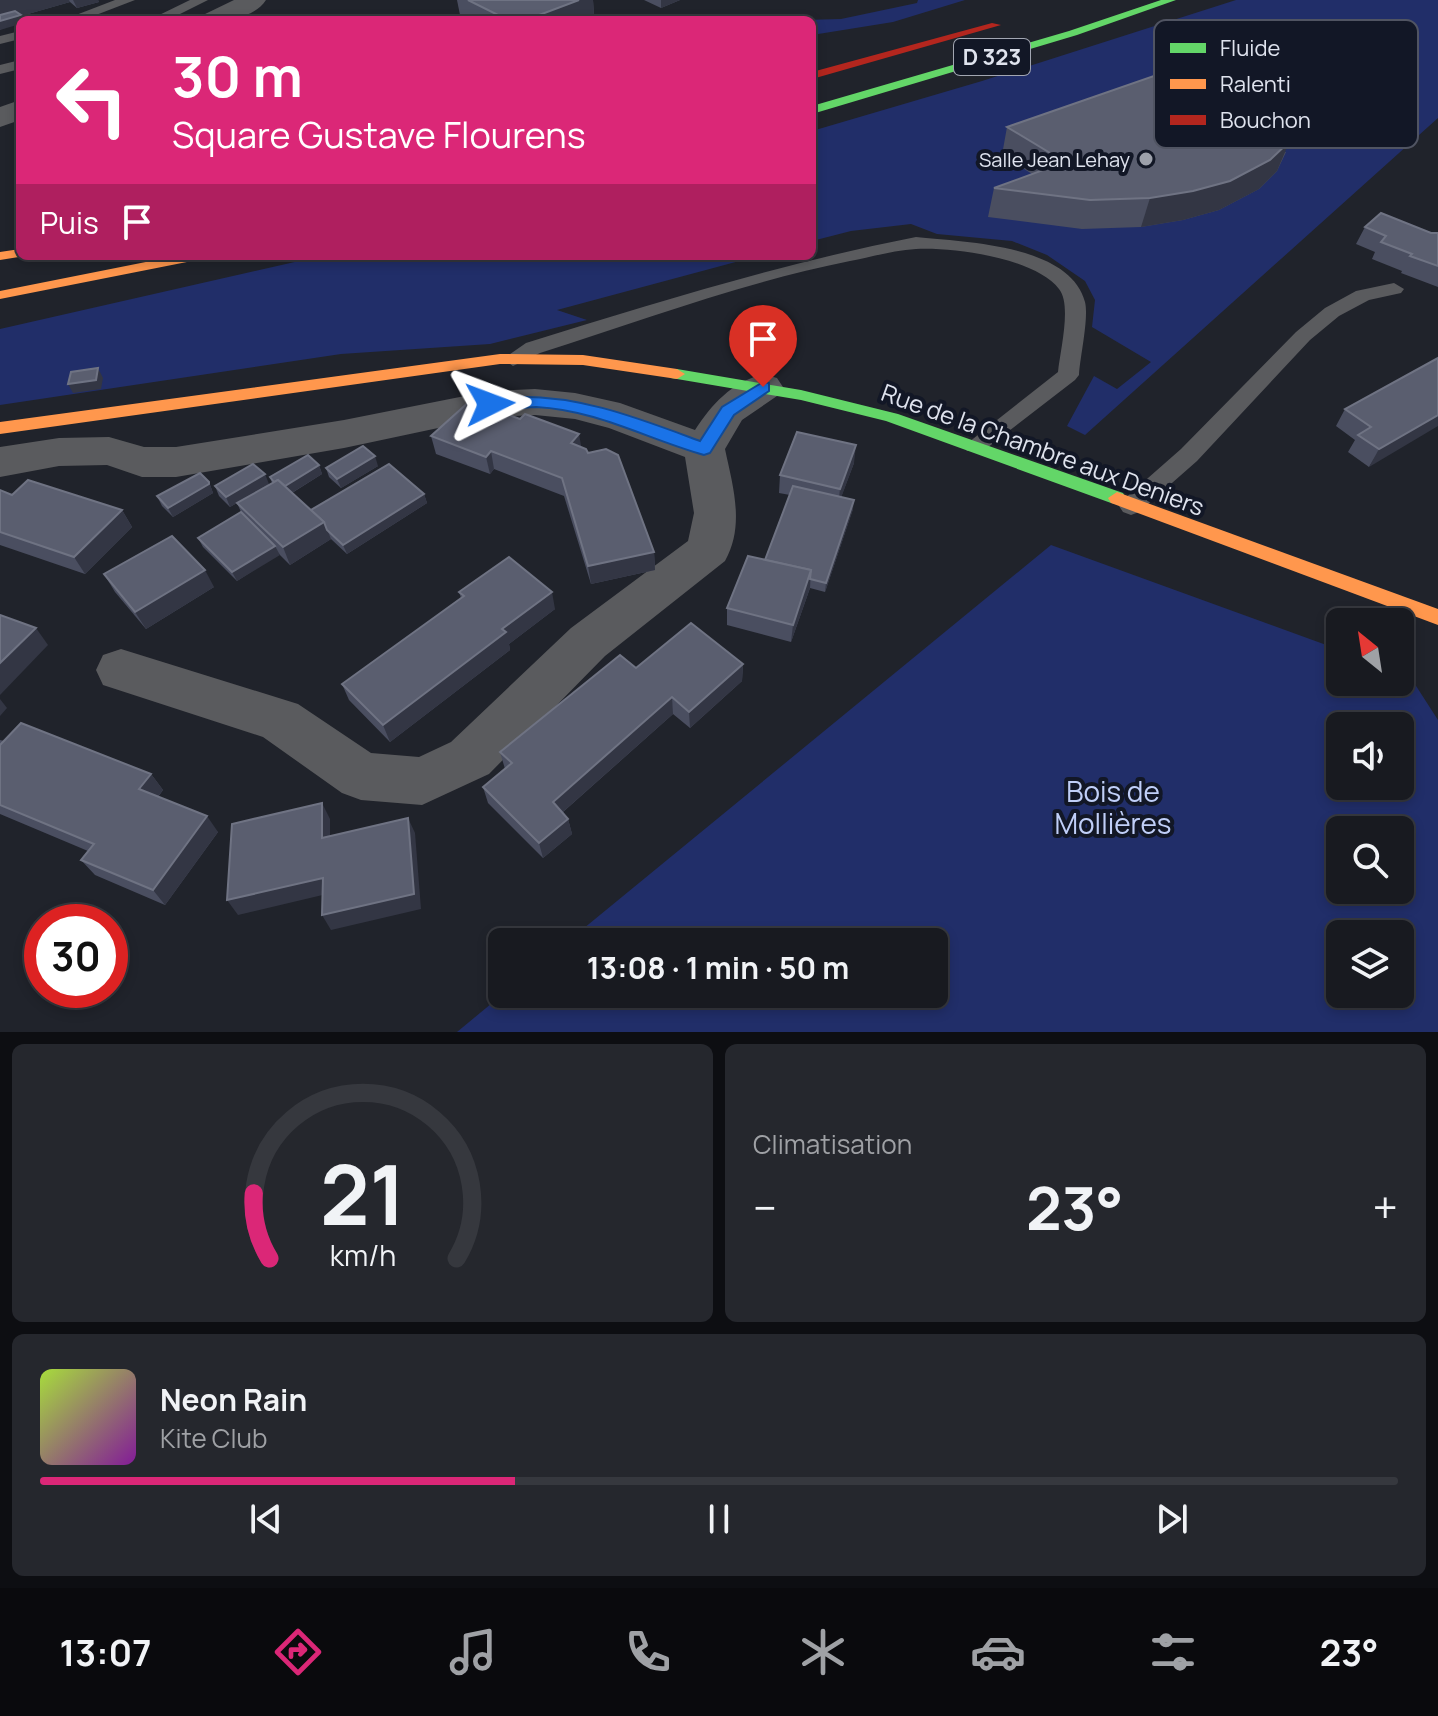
<!DOCTYPE html>
<html lang="fr">
<head>
<meta charset="utf-8">
<style>
  :root { --surface:#181a20; --page:#25272d; --text:#f1f3f6; --muted:#9fa1a5; --line:#36383e; --accent:#db2777 }
  body { margin:0; font-family:Manrope,sans-serif; background:var(--page); color:var(--text); height:100vh; display:flex; flex-direction:column; font-size:30px; white-space:nowrap }
  * { box-sizing:border-box; margin:0 }
  p { font-size:26px; color:var(--muted) }
  .icon { flex:none; width:44px; height:44px; fill:none; stroke:currentColor; stroke-width:2; stroke-linecap:round; stroke-linejoin:round }
  .map { position:relative; height:1032px; overflow:hidden }
  .panel { display:flex; flex-direction:column; gap:12px; padding:12px; background:#0d0e12; flex:1 }
  .panel>* { flex:none }
  .guide { position:absolute; left:16px; top:16px; width:800px; height:244px; border-radius:12px; box-shadow:0 4px 12px #0003,0 0 0 2px var(--line); background:#db2777; color:#fff; overflow:hidden }
  .needle { width:52px; rotate:330deg }
  .fabs { position:absolute; left:1326px; top:608px; display:grid; gap:16px }
  .fabs a { display:grid; place-items:center; width:88px; height:88px; border-radius:12px; background:var(--surface); box-shadow:0 4px 12px #0003,0 0 0 2px var(--line); font-size:40px }
  .speed { position:absolute; left:24px; top:904px; display:flex; gap:16px; font-size:40px; font-weight:700; text-align:center }
  .speed>* { display:grid; place-content:center; width:104px; height:104px; border-radius:50%; background:var(--surface); box-shadow:0 4px 12px #0003,0 0 0 2px var(--line); line-height:1 }
  .speed .limit { border:12px solid #d22; background:#fff; color:#111 }
  .pin { position:absolute; display:grid; place-items:center; width:68px; height:68px; color:#fff; margin:-82px -34px; border-radius:50% 50% 50% 0; rotate:-45deg; box-shadow:0 0 8px #0007 }
  .pin .icon { rotate:45deg }
  .me { position:absolute; width:88px; margin:-44px; rotate:87deg; stroke-linejoin:round; filter:drop-shadow(0 0 6px #0008) }
  .turn { display:flex; align-items:center; gap:28px; height:168px; padding:0 24px; font-size:36px }
  .turn .icon { width:104px; height:104px; stroke-width:2.5 }
  .turn b { display:block; font-size:56px; line-height:68px }
  .then { display:flex; align-items:center; height:76px; padding:0 24px; background:#0003; gap:16px; font-size:30px }
  .big { font-size:60px; font-weight:700; line-height:1.1 }
  .panel .widget { flex:1; display:flex; flex-direction:column; justify-content:center; gap:12px; min-width:0; padding:0 28px; border-radius:12px; background:var(--page) }
  .panel .dial { align-items:center; gap:0 }
  .dial svg { height:208px; overflow:visible; fill:none; stroke:var(--line); stroke-width:7; stroke-linecap:round; text-anchor:middle }
  .dial text { fill:var(--text); stroke:none }
  .song { display:flex; align-items:center; gap:24px }
  .cover { width:96px; height:96px; border-radius:12px; background:linear-gradient(135deg,hsl(80 70% 55%),hsl(290 70% 35%)) }
  .played { height:8px; border-radius:4px; background:linear-gradient(90deg,var(--accent) 35%,var(--line) 35%) }
  .keys { display:flex; justify-content:space-around; direction:ltr }
  .heat { display:flex; justify-content:space-between; align-items:center; font-size:44px; direction:ltr }
  .panel .tiles { flex:1; display:grid; gap:12px; grid-template-columns:1fr 1fr }
  .widget:last-child { grid-column:span 2 }
  .trip { position:absolute; left:488px; top:928px; width:460px; height:80px; border-radius:12px; background:var(--surface); box-shadow:0 4px 12px #0003,0 0 0 2px var(--line); font-weight:700; line-height:80px; text-align:center }
  .tabs { display:flex; height:128px; justify-content:space-around; align-items:center; background:#0a0a0d; color:var(--muted) }
  .tabs .icon { width:56px; height:56px }
  .tabs .current { color:var(--accent) }
  .tabs b { font-size:36px; color:var(--text) }
  .map>svg:first-child { display:block }
</style>
</head>
<body>
<div class="map">
<svg width="1438" height="1032" viewBox="0 0 1438 1032">
  <rect width="100%" height="100%" fill="#20232b"/>
  <g fill="#212e69" fill-rule="evenodd">
    <path d="M918 0H965L893 22 812 35V20H803L841 19 917 3Z"/>
    <path d="M1236 0H1438V118L1085 435 1067 426 1094 376 1117 389 1151 362 1092 327 1095 300 1085 281 1047 255 1012 241 937 234 911 224 851 231 812 241V131L982 81Z"/>
    <path d="M321 256H758L557 310 587 320 490 344 341 354 0 405V329Z"/>
    <path d="M1051 545 1340 650V682H1400V671L1409 675 1438 720V1032H457L503 994H934V942H567ZM1400 726V786H1340V726ZM1400 830V890H1340V830ZM1400 934V994H1340V934Z"/>
  </g>
  <g fill="none" stroke-linecap="round" stroke-linejoin="round">
    <g fill="#5a5b5e" fill-rule="evenodd">
      <path d="M115 0H135L83 20H63Z"/>
      <path d="M190 0H208L168 20H149Z"/>
      <path d="M20 31V39L0 44V36Z"/>
      <path d="M20 60V69L0 74V65Z"/>
      <path d="M916 237C963 242 1070 244 1085 302 1089 318 1080 357 1079 375L1075 380 983 451H967L964 446 1058 372C1060 351 1072 305 1059 289 1035 258 954 247 916 249 895 250 871 257 850 261 745 282 643 320 540 353L513 366 503 359 526 343C655 303 783 263 916 237Z"/>
      <path d="M1394 283 1404 289 1401 293 1369 300 1339 316 1310 340 1197 461 1139 512 1131 515 1123 512 1119 506 1123 500 1181 449 1296 332 1325 308 1356 291Z"/>
    </g>
    <g fill="#5a5b5e" fill-rule="evenodd">
      <path d="M234 0H266C252 21 222 20 199 20L203 15Z"/>
      <path d="M20 100V120L0 127V107Z"/>
      <path d="M763 374 777 378 783 387 777 396 742 420 725 449C733 487 745 525 725 561L605 656 489 774 422 805 361 800 342 793 263 737 103 685 96 670 103 655 121 649 298 704 371 753 419 757 451 742 571 628 688 541 694 513 685 457 609 428 575 419 535 415 490 417 344 448 176 477H142L107 465 59 466 0 477V447L59 438 109 437 144 447H176L344 420 490 391 535 389 575 393 620 403 695 430C712 404 731 383 763 374Z"/>
    </g>
    <g fill="#63d668" fill-rule="evenodd">
      <path d="M1161 0H1176L1077 35 812 114V106L1069 31Z"/>
      <path d="M677 369 801 390 898 414 1123 493 1126 498 1117 504 1111 503 886 421 801 400 671 378 669 374Z"/>
    </g>
    <g fill="#ff974d" fill-rule="evenodd">
      <path d="M20 249V256H25L0 260V252Z"/>
      <path d="M176 256H204L197 260 0 299V291Z"/>
      <path d="M500 354 583 355 677 369 685 374 677 379 583 365 500 364 0 434V422Z"/>
      <path d="M1117 492 1438 609V625L1111 503 1108 498Z"/>
    </g>
    <path fill="#b3261e" fill-rule="evenodd" d="M992 23 1001 25 812 79V72Z"/>
  </g>
  <g fill="#4a4e60">
    <path d="M0 0H98L99 2 77 8 70 2 21 16 0 30Z"/>
    <path d="M457 0H593L594 16 584 20H469L460 15Z"/>
    <path d="M644 0H680L661 8Z"/>
    <path d="M1007 127 1286 152 1277 171 1259 189 1219 210 1183 220 1141 227 1082 229 988 217 994 188 1032 174 1002 155Z"/>
    <path d="M1365 227 1438 233V287L1401 273 1402 271 1372 259 1375 252 1356 244Z"/>
    <path d="M1438 358 1369 467 1348 452 1355 440 1336 426 1345 409Z"/>
    <path d="M431 436 581 447 588 453 654 552 655 570 591 584 564 496 494 469 490 474 436 454Z"/>
    <path d="M854 463 841 497 853 509 825 592 810 588 791 642 727 625V608L765 560 790 495 779 493 780 475Z"/>
    <path d="M319 465 322 474 292 493 311 510 424 494 427 503 347 554 331 539 290 565 279 554 237 581 203 547 198 538 241 512 237 503 272 483 270 477Z"/>
    <path d="M378 466 341 488 329 477 326 468Z"/>
    <path d="M209 482 213 493 173 517 162 506 157 496Z"/>
    <path d="M269 484 230 507 219 496 215 486Z"/>
    <path d="M0 490 12 495 122 510 132 527 85 574 0 545Z"/>
    <path d="M104 574 214 587 146 629 115 592Z"/>
    <path d="M459 592 555 609 509 644 510 650 390 742 349 700 342 684 461 598Z"/>
    <path d="M743 664 742 681 690 728 673 714 563 812 568 819 572 834 543 858 488 803 483 787 505 769 500 752 636 668Z"/>
    <path d="M0 740 151 774 163 790 158 797 218 832 165 905 95 875 81 860 88 851 0 814Z"/>
  </g>
  <g fill="#333644">
    <path d="M0 0H69L70 2 21 16 23 20H20V24L0 30Z"/>
    <path d="M73 0H98L99 2 77 8Z"/>
    <path d="M579 0H593L594 16 584 20H526Z"/>
    <path d="M661 0H680L661 8Z"/>
    <path d="M1297 124 1277 171 1259 189 1219 210 1183 220 1141 227 1150 198Z"/>
    <path d="M98 368 103 378 101 389 73 393 68 384Z"/>
    <path d="M1438 415V426L1369 467 1379 449Z"/>
    <path d="M579 434 582 451 571 443Z"/>
    <path d="M856 445 854 463 838 506 840 489Z"/>
    <path d="M491 451 494 469 490 474 486 457Z"/>
    <path d="M375 456 378 466 341 488 337 479Z"/>
    <path d="M319 465 322 474 285 497 281 488Z"/>
    <path d="M265 474 269 484 230 507 226 497Z"/>
    <path d="M209 482 213 493 173 517 168 508Z"/>
    <path d="M424 494 427 503 347 554 343 545Z"/>
    <path d="M854 500 853 509 825 592 826 583Z"/>
    <path d="M122 510 132 527 85 574 74 557Z"/>
    <path d="M324 522 331 539 290 565 283 547Z"/>
    <path d="M275 546 280 555 237 581 232 572Z"/>
    <path d="M654 552 655 570 591 584 588 566Z"/>
    <path d="M205 570 214 587 146 629 135 612Z"/>
    <path d="M811 570 810 588 791 642 793 625Z"/>
    <path d="M552 592 555 609 509 644 510 650 390 742 383 725 502 629Z"/>
    <path d="M36 628 48 645 0 695V663Z"/>
    <path d="M743 664 742 681 690 728 689 712Z"/>
    <path d="M672 697 673 714 556 818 553 802Z"/>
    <path d="M0 699 7 708 0 716Z"/>
    <path d="M151 774 163 790 151 805 139 789Z"/>
    <path d="M322 803 330 819V853L322 838Z"/>
    <path d="M207 816 218 832 165 905 153 890Z"/>
    <path d="M408 818 415 833 421 909 331 930 322 915Z"/>
    <path d="M568 819 572 834 543 858 539 843Z"/>
    <path d="M323 878 331 893 238 915 227 900Z"/>
  </g>
  <g fill="#5a5e6f" stroke="#6f7383" stroke-width="2">
    <path d="M468 0H579L526 20H508Z"/>
    <path d="M15 11 21 15 0 21V15Z"/>
    <path d="M1171 70 1231 100 1242 96 1297 124 1288 143 1270 160 1230 181 1193 191 1150 198 1090 200 994 188 1065 162 1007 127Z"/>
    <path d="M1381 213 1431 233H1438V266L1410 256 1412 254 1381 242 1386 236 1365 227Z"/>
    <path d="M1438 358V415L1379 449 1358 435 1371 427 1345 409Z"/>
    <path d="M98 368 96 380 68 384 71 372Z"/>
    <path d="M470 401 520 419 525 414 579 434 571 443 586 449 588 453 606 449 618 455 654 552 588 566 562 478 491 451 486 457 431 436Z"/>
    <path d="M797 432 856 445 840 489 780 475Z"/>
    <path d="M363 446 375 456 337 479 326 468Z"/>
    <path d="M308 455 319 465 285 486 278 480 274 482 270 477Z"/>
    <path d="M253 464 265 474 226 497 215 486Z"/>
    <path d="M389 464 424 494 343 545 327 530 324 522 311 510Z"/>
    <path d="M200 473 209 482V484L168 508 157 496Z"/>
    <path d="M28 480 122 510 74 557 0 532V490L12 495Z"/>
    <path d="M278 480 324 522 283 547 237 503Z"/>
    <path d="M793 486 854 500 826 583 810 579 811 570 765 560Z"/>
    <path d="M241 512 275 546 232 572 198 538Z"/>
    <path d="M172 536 205 570 135 612 104 574Z"/>
    <path d="M748 556 811 570 793 625 727 608Z"/>
    <path d="M509 557 552 592 502 629 506 632 383 725 342 684 464 596 459 592Z"/>
    <path d="M0 615 36 628 0 663Z"/>
    <path d="M691 623 743 664 689 712 672 697 553 802 568 819 539 843 483 787 512 763 500 752 620 655 636 668Z"/>
    <path d="M21 723 151 774 139 789 207 816 153 890 81 860 94 844 0 805V745Z"/>
    <path d="M322 803V838L408 818 414 894 322 915 323 878 227 900 232 824Z"/>
  </g>
  <path fill="#1a73e8" stroke="#114b97" stroke-width="2" d="M763 382 769 383V391L734 415 710 453 704 455C647 439 597 410 536 407 520 407 493 416 482 404 489 396 500 398 510 397 578 394 638 418 700 441L722 407Z"/>
  <circle fill="#9ca0aa" stroke="#121726" stroke-width="3" cx="1146" cy="159" r="8"/>
  <g text-anchor="middle" dominant-baseline="central" stroke-width="8" stroke-linejoin="round" paint-order="stroke">
    <g font-size="20" fill="#dfe3ee" stroke="#121726" text-anchor="end">
      <text x="1130" y="159">Salle Jean Lehay</text>
    </g>
    <rect fill="#121726" stroke="#a2a6b2" stroke-width="2" x="954" y="39" width="76" height="36" rx="6"/>
    <g font-size="22" font-weight="bold" fill="#dfe3ee">
      <text x="992" y="57">D 323</text>
    </g>
    <g font-size="24" fill="#dfe3ee" stroke="#121726">
      <text transform="translate(1043 449) rotate(20)">Rue de la Chambre aux Deniers</text>
    </g>
    <g font-size="28" fill="#c0cff8" stroke="#121726">
      <text x="1113" y="791">Bois de<tspan x="1113" dy="32">Mollières</tspan></text>
    </g>
  </g>
  <rect x="1154" y="20" width="264" height="128" rx="12" fill="#121726" stroke="#505462" stroke-width="2"/>
  <rect x="1170" y="43" width="36" height="10" fill="#63d668"/>
  <rect x="1170" y="79" width="36" height="10" fill="#ff974d"/>
  <rect x="1170" y="115" width="36" height="10" fill="#b3261e"/>
  <g font-size="22" fill="#dfe3ee">
    <text x="1220" y="56">Fluide</text>
    <text x="1220" y="92">Ralenti</text>
    <text x="1220" y="128">Bouchon</text>
  </g>
</svg>
<div class="fabs">
<a><svg class="needle" viewBox="-14 -14 28 28"><path d="M0-13l5 13h-10z" fill="#e53935"/><path d="M0 13l5-13h-10z" fill="#9fa1a5"/></svg></a>
<a><svg class="icon" aria-label="sound" viewBox="0 0 24 24"><path d="M4 9h4l5-4v14l-5-4H4zM17 9q2 3 0 6"/></svg></a>
<a><svg class="icon" aria-label="search" viewBox="0 0 24 24"><circle cx="10" cy="10" r="6"/><path d="M15 15l6 6"/></svg></a>
<a><svg class="icon" aria-label="layers" viewBox="0 0 24 24"><path d="M12 4l9 5-9 5-9-5zM3 14l9 5 9-5"/></svg></a>
</div>
<div class="speed"><div class="limit">30</div></div>
<div class="pin" style="left:763px;top:387px;background:#d93025"><svg class="icon" aria-label="arrive" viewBox="0 0 24 24"><path d="M6 21V4h12l-3 4 3 4H6"/></svg></div>
<svg class="me" style="left:490px;top:404px" viewBox="-20 -20 40 40"><path d="M0-17L14 15 0 8-14 15z" fill="#1a73e8" stroke="#fff" stroke-width="4"/></svg>
<div class="trip">13:08 · 1 min · 50 m</div>
<div class="guide">
<div class="turn"><svg class="icon" aria-label="left" viewBox="0 0 24 24"><path d="M17 20v-9H6M10 6l-5 5 5 5"/></svg><div><b>30 m</b>Square Gustave Flourens</div></div>
<div class="then">Puis<svg class="icon" aria-label="arrive" viewBox="0 0 24 24"><path d="M6 21V4h12l-3 4 3 4H6"/></svg></div>
</div>
</div>
<section class="panel">
<div class="tiles">
<div class="widget dial"><svg viewBox="0 0 100 80">
<path d="M14 69A42 42 0 1 1 86 69"/>
<path d="M14 69A42 42 0 0 1 8 44" stroke="#db2777"/>
<text x="50" y="56" font-size="32" font-weight="700">21</text>
<text x="50" y="72" font-size="11">km/h</text>
</svg></div>
<div class="widget"><p>Climatisation</p>
<div class="heat"><a>−</a><b class="big">23°</b><a>+</a></div>
</div>
<div class="widget">
<div class="song"><i class="cover"></i><div><b>Neon Rain</b><p>Kite Club</p></div></div>
<div class="played"></div>
<div class="keys"><svg class="icon" aria-label="previous" viewBox="0 0 24 24"><path d="M18 5L8 12l10 7zM5 5v14"/></svg><svg class="icon" aria-label="pause" viewBox="0 0 24 24"><path d="M8 5v14M16 5v14"/></svg><svg class="icon" aria-label="next" viewBox="0 0 24 24"><path d="M6 5l10 7-10 7zM19 5v14"/></svg></div>
</div>
</div>
</section>
<nav class="tabs">
<b>13:07</b>
<svg class="icon current" aria-label="directions" viewBox="0 0 24 24"><path d="M12 3l9 9-9 9-9-9zM9 14v-3h6M13 9l2 2-2 2"/></svg>
<svg class="icon" aria-label="music" viewBox="0 0 24 24"><path d="M9 18V5l10-2v13"/><circle cx="6" cy="18" r="3"/><circle cx="16" cy="16" r="3"/></svg>
<svg class="icon" aria-label="phone" viewBox="0 0 24 24"><path d="M5 4h4l2 5-3 2q2 4 5 5l2-3 5 2v4C11 20 4 13 5 4z"/></svg>
<svg class="icon" aria-label="climate" viewBox="0 0 24 24"><path d="M12 3v18M4 7l16 10M4 17L20 7"/></svg>
<svg class="icon" aria-label="car" viewBox="0 0 24 24"><path d="M5 17H2v-5l4-1 3-4h7l3 4 3 1v5h-3M9 17h6M6 11h13"/><circle cx="7" cy="17" r="2"/><circle cx="17" cy="17" r="2"/></svg>
<svg class="icon" aria-label="filters" viewBox="0 0 24 24"><path d="M4 7h16M4 17h16"/><circle cx="9" cy="7" r="2"/><circle cx="15" cy="17" r="2"/></svg>
<b>23°</b>
</nav>
</body>
</html>
